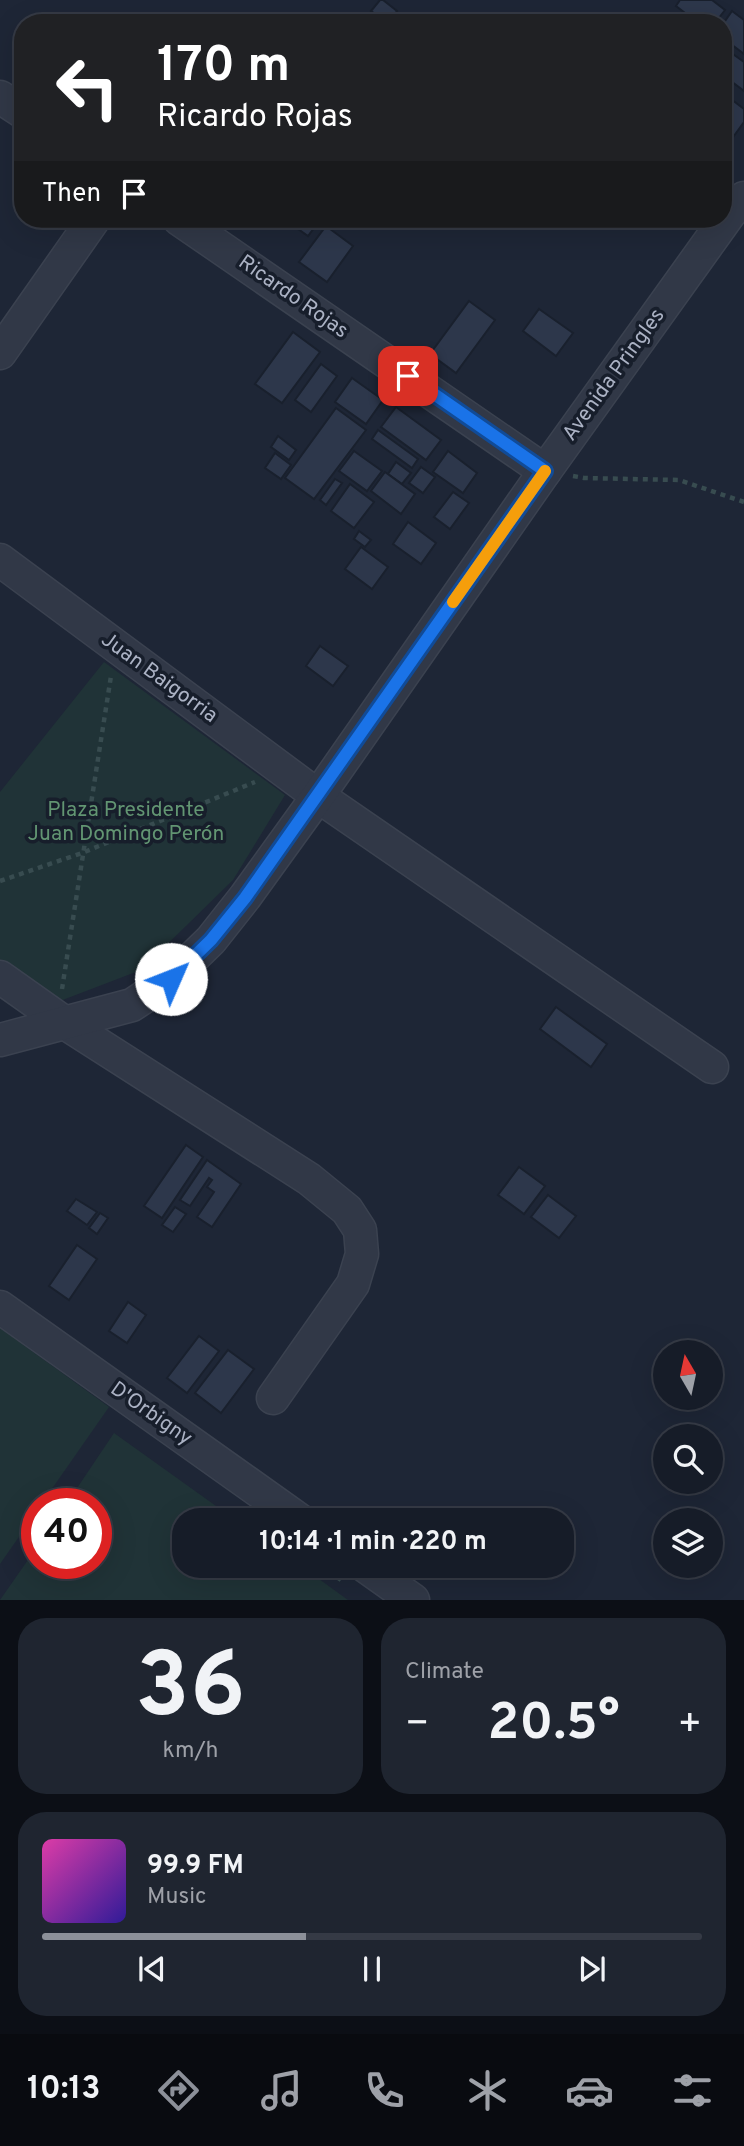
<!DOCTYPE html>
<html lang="en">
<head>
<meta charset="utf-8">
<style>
  :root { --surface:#161c28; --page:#1f2530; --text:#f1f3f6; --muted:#9ea1a8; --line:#353a45; --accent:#8c9099 }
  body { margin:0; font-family:Overpass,sans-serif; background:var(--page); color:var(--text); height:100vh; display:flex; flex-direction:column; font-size:26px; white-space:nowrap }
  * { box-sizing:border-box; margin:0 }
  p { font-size:23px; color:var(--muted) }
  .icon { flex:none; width:38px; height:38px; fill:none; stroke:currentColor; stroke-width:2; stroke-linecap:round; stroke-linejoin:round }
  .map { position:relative; height:1600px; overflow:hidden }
  .sheet { display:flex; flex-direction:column; gap:18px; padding:18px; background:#0c0f16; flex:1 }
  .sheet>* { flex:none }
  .top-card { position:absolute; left:14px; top:14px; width:718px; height:214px; border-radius:28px; box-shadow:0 7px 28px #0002,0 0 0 2px var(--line); background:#202124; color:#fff; overflow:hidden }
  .needle { width:46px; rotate:351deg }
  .tools { position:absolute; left:653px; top:1340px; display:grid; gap:14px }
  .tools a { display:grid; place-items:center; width:70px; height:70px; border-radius:50%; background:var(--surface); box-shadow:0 7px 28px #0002,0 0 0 2px var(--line); font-size:35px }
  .speed { position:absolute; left:21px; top:1488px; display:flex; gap:14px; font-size:35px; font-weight:700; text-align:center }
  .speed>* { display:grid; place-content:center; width:91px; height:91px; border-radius:50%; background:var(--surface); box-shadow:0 7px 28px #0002,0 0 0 2px var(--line); line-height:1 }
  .speed .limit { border:10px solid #d22; background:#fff; color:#111 }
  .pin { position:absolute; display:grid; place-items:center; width:60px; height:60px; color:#fff; margin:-30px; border-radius:14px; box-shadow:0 4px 10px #0006 }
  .me { position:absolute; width:77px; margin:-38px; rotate:46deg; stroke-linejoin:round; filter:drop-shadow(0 0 5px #0008) }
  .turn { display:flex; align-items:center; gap:24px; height:147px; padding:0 28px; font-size:32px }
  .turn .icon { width:91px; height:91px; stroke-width:2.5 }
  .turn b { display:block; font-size:49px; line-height:60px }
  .then { display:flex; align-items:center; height:66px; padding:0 28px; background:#0003; gap:14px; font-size:26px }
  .big { font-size:52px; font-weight:700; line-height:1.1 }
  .sheet .tile { flex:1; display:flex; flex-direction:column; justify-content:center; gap:10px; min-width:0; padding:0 24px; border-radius:28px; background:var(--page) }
  .sheet .dial { align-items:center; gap:0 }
  .dial b { font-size:91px; line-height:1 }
  .song { display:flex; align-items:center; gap:21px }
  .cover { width:84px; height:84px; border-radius:10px; background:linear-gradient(135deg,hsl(320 70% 55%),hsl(250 70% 35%)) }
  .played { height:7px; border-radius:4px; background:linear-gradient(90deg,var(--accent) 40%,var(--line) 40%) }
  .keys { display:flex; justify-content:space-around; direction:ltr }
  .heat { display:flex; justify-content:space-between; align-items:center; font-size:38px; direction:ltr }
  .sheet .tiles { flex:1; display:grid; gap:18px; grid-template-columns:1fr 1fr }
  .tile:last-child { grid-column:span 2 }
  .trip { position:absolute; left:172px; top:1508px; width:402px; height:70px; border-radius:28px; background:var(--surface); box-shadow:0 7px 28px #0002,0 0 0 2px var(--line); font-weight:700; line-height:70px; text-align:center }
  .dock { display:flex; height:112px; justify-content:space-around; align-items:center; background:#090b10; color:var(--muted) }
  .dock .icon { width:49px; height:49px }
  .dock .active { color:var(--accent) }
  .dock b { font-size:32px; color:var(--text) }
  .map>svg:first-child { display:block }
</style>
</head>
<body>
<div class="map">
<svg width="744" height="1600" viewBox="0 0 744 1600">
  <rect width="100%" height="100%" fill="#1e2636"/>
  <g fill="#203337">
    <path d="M104 662 285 795 233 880 141 970 60 1001 0 960V792Z"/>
    <path d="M0 1328 109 1407 42 1503H37V1511L0 1564Z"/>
    <path d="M114 1433 237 1521H184V1566H301L348 1600H0L37 1547V1563H96V1503H67Z"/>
  </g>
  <g fill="#2d374b" stroke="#19202d" stroke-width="2">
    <path d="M380 0H383L397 11 388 23 371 11Z"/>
    <path d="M680 0H712L725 10 715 23H698L676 6Z"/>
    <path d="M732 11 744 20V54L723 38V24Z"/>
    <path d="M723 47 744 62V91L723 75Z"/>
    <path d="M723 93 744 109V122L723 151Z"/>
    <path d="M284 219H318L320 220 308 236Z"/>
    <path d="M326 226 353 246 327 282 299 262Z"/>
    <path d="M469 301 495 320 456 373 430 354Z"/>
    <path d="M539 309 573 333 556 356 523 331Z"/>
    <path d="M293 332 320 352 282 403 255 384Z"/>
    <path d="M321 364 337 376 311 412 295 400Z"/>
    <path d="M352 378 383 400 366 424 335 402Z"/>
    <path d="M396 407 441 440 426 460 381 427Z"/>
    <path d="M336 408 366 430 314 499 285 478Z"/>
    <path d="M378 430 418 459 412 468 372 439Z"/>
    <path d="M278 436 296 450 289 460 271 447Z"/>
    <path d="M354 451 382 471 367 491 339 471Z"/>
    <path d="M448 451 477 473 463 493 433 472Z"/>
    <path d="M275 453 291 465 281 479 265 468Z"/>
    <path d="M396 462 411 473 402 484 388 474Z"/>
    <path d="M421 467 435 477 423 493 409 483Z"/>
    <path d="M385 472 415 494 401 514 371 491Z"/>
    <path d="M335 479 342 483 326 505 320 500Z"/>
    <path d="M350 484 374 502 354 528 331 511Z"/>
    <path d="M453 492 469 503 450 529 434 517Z"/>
    <path d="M408 522 436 543 421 564 393 544Z"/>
    <path d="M359 531 371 540 365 547 354 539Z"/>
    <path d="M361 547 388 567 372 589 345 569Z"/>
    <path d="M320 646 348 666 333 686 306 666Z"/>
    <path d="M556 1007 607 1044 591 1067 540 1029Z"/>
    <path d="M186 1145 203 1157 162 1218 144 1206Z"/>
    <path d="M207 1160 241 1184 212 1227 197 1217 214 1192 207 1187 212 1180 209 1178 190 1206 180 1200Z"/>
    <path d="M519 1167 545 1186 524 1214 498 1195Z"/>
    <path d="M548 1195 576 1216 559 1238 531 1217Z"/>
    <path d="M76 1199 97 1212 87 1225 67 1211Z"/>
    <path d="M175 1207 186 1214 173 1232 162 1225Z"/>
    <path d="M100 1213 108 1218 97 1234 89 1228Z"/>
    <path d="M77 1245 97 1259 69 1300 49 1286Z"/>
    <path d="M128 1302 146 1315 127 1343 109 1331Z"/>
    <path d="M199 1336 219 1351 187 1393 167 1378Z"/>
    <path d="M228 1350 254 1369 221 1413 195 1393Z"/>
  </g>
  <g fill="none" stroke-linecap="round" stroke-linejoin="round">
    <g stroke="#3b4250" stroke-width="35">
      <g id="minor">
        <path d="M0 97 23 112"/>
        <path d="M179 219 545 471"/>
        <path d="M0 353 94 219"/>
        <path d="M0 560 318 796 712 1067"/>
        <path d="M0 977 65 1023 309 1179 347 1210 360 1230 362 1254 353 1284 273 1398"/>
        <path d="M0 1040 132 1005 171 979 211 940 245 897 318 796 545 471 730 213 744 198"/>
        <path d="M0 1307 301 1521"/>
        <path d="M365 1566 413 1600"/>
      </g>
    </g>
    <g stroke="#384c50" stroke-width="4.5" stroke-dasharray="5 5" stroke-linecap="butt">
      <path d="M573 476 584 478 679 480 744 502"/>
      <path d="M0 881 82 853 255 782"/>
      <path d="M62 989 111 676"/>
      <path d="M322 1566 341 1580"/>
    </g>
    <use href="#minor" stroke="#313847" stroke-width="32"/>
  </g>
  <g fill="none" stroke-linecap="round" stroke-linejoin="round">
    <g stroke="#114b97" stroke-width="18">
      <path id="route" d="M171 979 211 940 245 898 545 471 408 376"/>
    </g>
    <use href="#route" stroke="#1a73e8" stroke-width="12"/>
    <path stroke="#f59e0b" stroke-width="12" d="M453 602 545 471"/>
  </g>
  <g text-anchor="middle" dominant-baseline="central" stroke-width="7" stroke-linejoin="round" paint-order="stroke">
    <g font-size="21" fill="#abb2c4" stroke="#171e2b">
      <text transform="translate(293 297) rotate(35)">Ricardo Rojas</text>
      <text transform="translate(614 375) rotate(-54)">Avenida Pringles</text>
      <text transform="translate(159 678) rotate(36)">Juan Baigorria</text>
      <text transform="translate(151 1414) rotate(35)">D'Orbigny</text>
    </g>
    <g font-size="21" fill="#629572" stroke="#171e2b">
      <text x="126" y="810">Plaza Presidente<tspan x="126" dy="24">Juan Domingo Perón</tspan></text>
    </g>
  </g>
</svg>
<div class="tools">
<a><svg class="needle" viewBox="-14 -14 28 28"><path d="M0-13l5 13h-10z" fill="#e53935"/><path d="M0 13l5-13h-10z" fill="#9ea1a8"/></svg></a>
<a><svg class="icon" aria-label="search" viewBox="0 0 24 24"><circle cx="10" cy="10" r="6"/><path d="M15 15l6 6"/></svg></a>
<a><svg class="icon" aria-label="layers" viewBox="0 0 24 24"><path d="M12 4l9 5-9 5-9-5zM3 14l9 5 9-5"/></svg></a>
</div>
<div class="speed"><div class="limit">40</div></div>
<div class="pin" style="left:408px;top:376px;background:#d93025"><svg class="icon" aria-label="arrive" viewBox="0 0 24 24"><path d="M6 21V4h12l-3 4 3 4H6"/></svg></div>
<svg class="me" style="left:171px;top:979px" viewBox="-20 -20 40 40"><circle r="19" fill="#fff"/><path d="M0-13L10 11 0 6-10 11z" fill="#1a73e8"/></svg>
<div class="trip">10:14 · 1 min · 220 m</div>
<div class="top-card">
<div class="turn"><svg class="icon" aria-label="left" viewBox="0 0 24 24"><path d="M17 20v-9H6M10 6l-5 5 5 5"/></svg><div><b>170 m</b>Ricardo Rojas</div></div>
<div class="then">Then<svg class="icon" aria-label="arrive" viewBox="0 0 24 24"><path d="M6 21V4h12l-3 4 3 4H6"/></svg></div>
</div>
</div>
<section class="sheet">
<div class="tiles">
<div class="tile dial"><b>36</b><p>km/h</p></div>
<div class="tile"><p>Climate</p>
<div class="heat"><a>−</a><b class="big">20.5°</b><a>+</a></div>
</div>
<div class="tile">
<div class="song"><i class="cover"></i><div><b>99.9 FM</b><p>Music</p></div></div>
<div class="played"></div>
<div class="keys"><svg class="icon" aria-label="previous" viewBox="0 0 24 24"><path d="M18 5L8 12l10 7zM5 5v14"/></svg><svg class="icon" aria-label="pause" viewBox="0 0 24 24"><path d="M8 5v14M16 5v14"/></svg><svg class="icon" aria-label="next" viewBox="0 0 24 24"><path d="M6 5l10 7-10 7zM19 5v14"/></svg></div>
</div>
</div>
</section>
<nav class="dock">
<b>10:13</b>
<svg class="icon active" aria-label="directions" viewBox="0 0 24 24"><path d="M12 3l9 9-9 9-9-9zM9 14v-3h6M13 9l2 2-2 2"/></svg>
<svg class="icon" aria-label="music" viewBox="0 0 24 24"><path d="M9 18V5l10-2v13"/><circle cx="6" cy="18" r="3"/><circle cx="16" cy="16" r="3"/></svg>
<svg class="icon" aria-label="phone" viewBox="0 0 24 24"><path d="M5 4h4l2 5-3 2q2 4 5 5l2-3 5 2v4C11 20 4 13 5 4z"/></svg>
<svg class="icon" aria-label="climate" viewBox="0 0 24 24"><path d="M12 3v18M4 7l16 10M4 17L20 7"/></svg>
<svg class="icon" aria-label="car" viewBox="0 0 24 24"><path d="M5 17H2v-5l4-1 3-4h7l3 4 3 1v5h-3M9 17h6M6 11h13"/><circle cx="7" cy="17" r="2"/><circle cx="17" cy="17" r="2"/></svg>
<svg class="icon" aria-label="filters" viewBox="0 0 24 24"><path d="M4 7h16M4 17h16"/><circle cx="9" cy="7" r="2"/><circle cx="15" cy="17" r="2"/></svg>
</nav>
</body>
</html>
